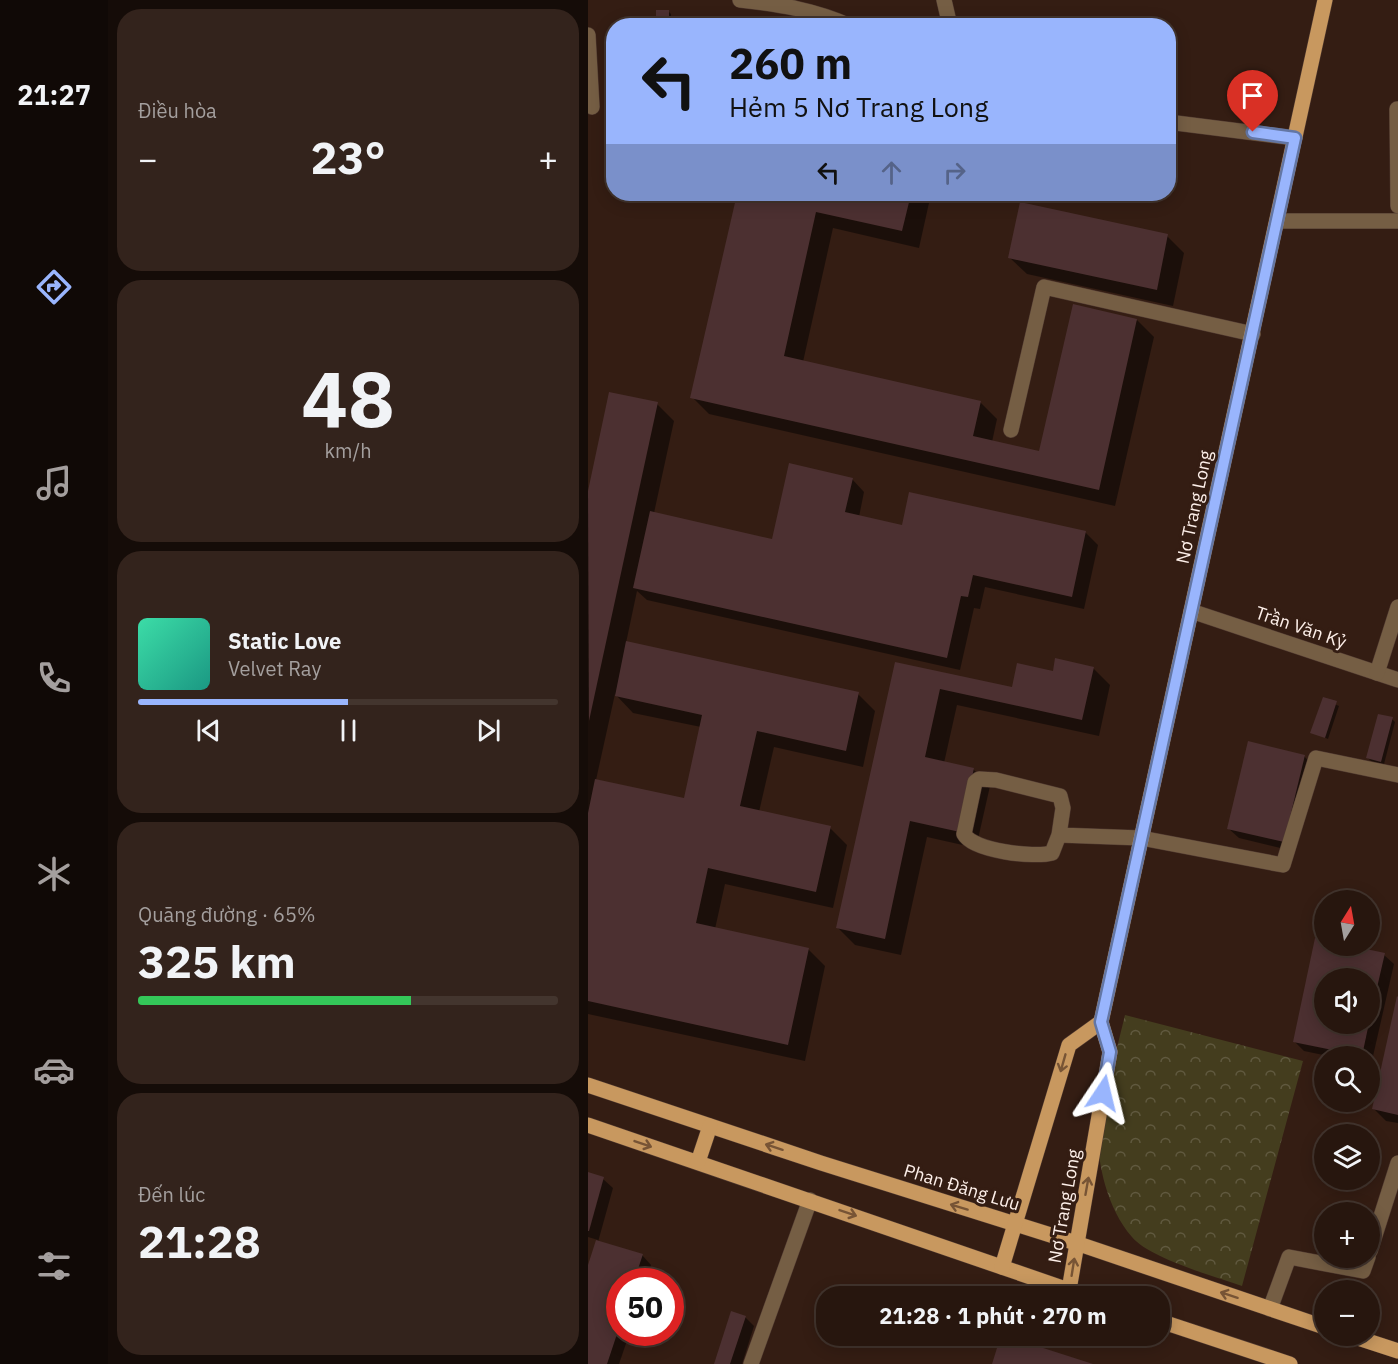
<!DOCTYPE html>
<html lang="vi">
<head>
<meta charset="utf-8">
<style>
  :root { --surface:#27160e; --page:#33231c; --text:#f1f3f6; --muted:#a49f9e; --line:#43352e; --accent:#99b5fd }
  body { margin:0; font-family:"IBM Plex Sans",sans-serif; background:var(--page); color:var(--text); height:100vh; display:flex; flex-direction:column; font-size:22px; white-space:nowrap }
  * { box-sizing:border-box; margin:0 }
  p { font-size:20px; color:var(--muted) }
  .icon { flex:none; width:33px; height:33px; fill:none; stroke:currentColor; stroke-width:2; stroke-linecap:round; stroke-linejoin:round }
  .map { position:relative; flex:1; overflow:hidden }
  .details { display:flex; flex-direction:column; gap:9px; padding:9px; background:#150c08; width:480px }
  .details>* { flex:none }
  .top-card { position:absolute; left:18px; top:18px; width:570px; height:183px; border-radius:24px; box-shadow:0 3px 15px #0003,0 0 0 2px var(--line); background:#99b5fd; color:#111; overflow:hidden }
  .needle { width:39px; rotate:11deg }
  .controls { position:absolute; left:726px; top:890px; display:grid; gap:12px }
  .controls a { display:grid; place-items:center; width:66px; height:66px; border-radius:50%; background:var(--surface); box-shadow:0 3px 15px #0003,0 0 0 2px var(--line); font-size:30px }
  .speed { position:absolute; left:18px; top:1268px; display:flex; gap:12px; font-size:30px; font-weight:700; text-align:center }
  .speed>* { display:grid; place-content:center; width:78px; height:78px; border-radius:50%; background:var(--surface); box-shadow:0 3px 15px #0003,0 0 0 2px var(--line); line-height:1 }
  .speed .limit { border:9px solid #d22; background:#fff; color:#111 }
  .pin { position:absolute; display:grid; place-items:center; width:51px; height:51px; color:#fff; margin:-62px -26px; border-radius:50% 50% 50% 0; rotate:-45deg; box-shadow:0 0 6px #0007 }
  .pin .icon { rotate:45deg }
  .me { position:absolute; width:66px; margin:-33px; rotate:10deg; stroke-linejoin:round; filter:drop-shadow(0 0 4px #0008) }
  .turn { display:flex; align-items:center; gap:21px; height:126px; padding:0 24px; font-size:27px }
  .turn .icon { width:78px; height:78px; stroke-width:2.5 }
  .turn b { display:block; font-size:42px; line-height:51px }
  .lanes { display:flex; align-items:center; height:57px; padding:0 24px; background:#0003; justify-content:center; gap:30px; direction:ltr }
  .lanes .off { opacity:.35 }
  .big { font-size:45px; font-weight:800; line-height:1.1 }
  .details .widget { flex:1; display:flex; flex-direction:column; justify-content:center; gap:9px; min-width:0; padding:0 21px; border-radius:24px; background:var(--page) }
  .details .dial { align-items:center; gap:0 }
  .dial b { font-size:78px; line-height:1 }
  .song { display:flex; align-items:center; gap:18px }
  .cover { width:72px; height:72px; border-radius:9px; background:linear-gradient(135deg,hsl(160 70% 55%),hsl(170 70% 35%)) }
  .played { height:6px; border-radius:3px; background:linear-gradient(90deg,var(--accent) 50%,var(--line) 50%) }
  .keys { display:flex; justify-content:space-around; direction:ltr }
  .heat { display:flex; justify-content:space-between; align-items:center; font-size:33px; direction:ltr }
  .charge { height:9px; border-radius:4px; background:linear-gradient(90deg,#34c759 65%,var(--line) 0) }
  .trip { position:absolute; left:228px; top:1286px; width:354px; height:60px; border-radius:24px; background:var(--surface); box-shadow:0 3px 15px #0003,0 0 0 2px var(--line); font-weight:800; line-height:60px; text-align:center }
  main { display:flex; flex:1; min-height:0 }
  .tab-bar { display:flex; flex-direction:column; width:108px; justify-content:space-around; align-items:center; background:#100906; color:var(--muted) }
  .tab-bar .icon { width:42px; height:42px }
  .tab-bar .current { color:var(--accent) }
  .tab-bar b { font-size:27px; color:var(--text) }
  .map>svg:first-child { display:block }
</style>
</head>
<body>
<main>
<nav class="tab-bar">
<b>21:27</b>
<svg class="icon current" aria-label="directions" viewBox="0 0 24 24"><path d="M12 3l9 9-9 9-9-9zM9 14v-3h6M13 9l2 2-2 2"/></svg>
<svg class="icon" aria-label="music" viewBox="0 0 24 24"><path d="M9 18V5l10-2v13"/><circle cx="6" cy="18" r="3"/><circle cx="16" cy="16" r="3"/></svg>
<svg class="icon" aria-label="phone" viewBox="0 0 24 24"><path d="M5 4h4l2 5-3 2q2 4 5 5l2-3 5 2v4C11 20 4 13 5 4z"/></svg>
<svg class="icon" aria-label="climate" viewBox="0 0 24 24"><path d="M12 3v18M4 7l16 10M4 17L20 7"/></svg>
<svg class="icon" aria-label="car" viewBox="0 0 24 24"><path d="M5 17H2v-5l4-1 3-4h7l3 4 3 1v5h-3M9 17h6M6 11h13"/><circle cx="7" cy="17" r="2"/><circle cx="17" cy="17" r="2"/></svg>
<svg class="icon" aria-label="filters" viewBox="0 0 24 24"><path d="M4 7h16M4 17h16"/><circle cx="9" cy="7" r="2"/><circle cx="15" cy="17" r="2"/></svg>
</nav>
<section class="details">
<div class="widget"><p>Điều hòa</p>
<div class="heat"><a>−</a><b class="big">23°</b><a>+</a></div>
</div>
<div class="widget dial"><b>48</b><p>km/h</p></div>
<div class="widget">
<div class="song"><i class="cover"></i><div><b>Static Love</b><p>Velvet Ray</p></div></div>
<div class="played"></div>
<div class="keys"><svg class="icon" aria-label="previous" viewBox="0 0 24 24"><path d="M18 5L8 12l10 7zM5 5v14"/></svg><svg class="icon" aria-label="pause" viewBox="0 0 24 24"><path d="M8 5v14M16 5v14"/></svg><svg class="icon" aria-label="next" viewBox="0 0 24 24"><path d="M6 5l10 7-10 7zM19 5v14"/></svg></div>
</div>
<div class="widget"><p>Quãng đường · 65%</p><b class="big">325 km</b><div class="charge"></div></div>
<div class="widget"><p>Đến lúc</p><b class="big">21:28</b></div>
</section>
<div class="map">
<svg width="810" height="1364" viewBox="0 0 810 1364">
  <defs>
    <pattern id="forest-crowns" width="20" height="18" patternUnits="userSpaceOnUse" patternTransform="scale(1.5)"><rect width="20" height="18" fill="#443d1e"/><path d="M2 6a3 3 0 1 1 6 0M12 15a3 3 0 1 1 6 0" fill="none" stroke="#60593f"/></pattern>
  </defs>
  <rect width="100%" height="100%" fill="#341d13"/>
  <path fill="url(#forest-crowns)" d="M537 1015 715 1061 654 1286C628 1277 561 1258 544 1237 519 1208 510 1166 509 1129Z"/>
  <g fill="#0007" fill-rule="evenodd">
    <path d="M81 12 83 14V26H70Z"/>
    <path d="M150 194H343L331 248 245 228 215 362 392 402 409 419 404 442 453 453 549 320 566 337 527 506 121 414 104 397Z"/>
    <path d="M579 236 596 253 585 306 439 274 422 258Z"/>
    <path d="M23 393 69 404 86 421 66 513 185 540 264 479 276 492 271 517 315 527 498 533 510 545 496 609 397 587 392 609 386 608 372 670 59 600 49 591 38 643 270 694 287 711 275 767 186 747 171 812 242 828 259 845 245 908 137 884 127 929 220 949 237 966 217 1061 0 1014V498ZM27 694 45 713 113 727 97 800 8 780Z"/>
    <path d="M308 663 425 689 505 668 522 685 511 736 369 705 356 763 385 769 402 786 388 848 339 837 313 955 267 945 250 928Z"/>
    <path d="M735 699 751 706 740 739 724 732Z"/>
    <path d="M804 719 807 722 796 764 783 761 780 758Z"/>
    <path d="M716 756 725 766 705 851 651 838 641 829Z"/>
    <path d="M729 940 736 941V945H752L796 955 806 964 783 1065 782 1056H740L716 1051 706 1041ZM736 978H782V1023H736Z"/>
    <path d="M810 999V1123L798 1121 785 1108Z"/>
    <path d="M0 1174 15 1179 25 1188 10 1242 54 1255 63 1265 58 1281H32V1332H42L31 1364H0V1270L10 1240 0 1237Z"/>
    <path d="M157 1317 166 1326 154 1364H128Z"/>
  </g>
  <g fill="#4c3031">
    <rect x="68" y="10" width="13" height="16"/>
    <path d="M149 194H323L314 231 228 212 196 356 393 401 385 436 451 451 485 304 549 319 511 490 102 398Z"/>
    <path d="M432 202 580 234 569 290 420 258Z"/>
    <path d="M21 392 70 402 1 721 0 491Z"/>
    <path d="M201 463 265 478 257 512 314 525 321 492 498 531 484 597 385 575 380 597 373 596 359 658 45 588 62 511 184 539Z"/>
    <path d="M38 641 271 692 258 751 169 731 152 806 243 826 228 892 120 868 108 923 221 948 200 1045 0 1001V813L7 779 96 798 114 715 27 696Z"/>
    <path d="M467 658 506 667 494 720 352 689 337 757 386 768 372 832 322 821 297 939 248 928 307 662 424 687 429 663 465 671Z"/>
    <path d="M735 697 749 701 737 738 722 733Z"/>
    <path d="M790 714 805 717 793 762 778 758Z"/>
    <path d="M660 741 717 755 696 842 639 829Z"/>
    <path d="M727 938 736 940V945H759L797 953 782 1018V978H736V1023H781L774 1056 705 1042Z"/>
    <path d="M809 996 810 997V1115L784 1109Z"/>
    <path d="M0 1172 16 1177 1 1231H0Z"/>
    <path d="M8 1240 55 1254 46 1281H32V1325L19 1364H0V1265Z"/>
    <path d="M143 1311 158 1316 142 1364H126Z"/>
    <path d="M413 1335H415L505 1364H404Z"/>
  </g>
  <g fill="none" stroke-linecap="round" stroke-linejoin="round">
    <g stroke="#503a31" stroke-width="16">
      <g id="minor">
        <path d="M152 0C190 4 227 10 262 26"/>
        <path d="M356 0 362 26"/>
        <path d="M0 35 4 107"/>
        <path d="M809 109 810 206"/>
        <path d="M580 122 707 138"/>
        <path d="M690 221H810"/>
        <path d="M423 430 456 287 665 334"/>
        <path d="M603 611 810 680"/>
        <path d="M789 673 810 607"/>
        <path d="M471 835 475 808 472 796 408 780 391 779 387 782 376 834C385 851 446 858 464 853L471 835 553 838 695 865 728 758 810 775"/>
        <path d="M782 1251 810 1163"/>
        <path d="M682 1309 701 1257 775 1271 780 1257"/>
        <path d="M163 1364 222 1200"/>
      </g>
    </g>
    <g stroke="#503a31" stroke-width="16">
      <g id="major">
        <path d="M0 1085 233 1163 488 1243 736 1327"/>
        <path d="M0 1125 498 1296"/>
        <path d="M110 1162 122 1126"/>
        <path d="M414 1267 481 1045 513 1022"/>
        <path d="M481 1290 522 1052 513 1022 737 0"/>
        <path d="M572 1321 702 1364"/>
        <path d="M761 1335 810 1351"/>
      </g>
    </g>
    <use href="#minor" stroke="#755e44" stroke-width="15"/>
    <use href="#major" stroke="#c8985f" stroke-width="15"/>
  </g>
  <defs><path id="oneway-shaft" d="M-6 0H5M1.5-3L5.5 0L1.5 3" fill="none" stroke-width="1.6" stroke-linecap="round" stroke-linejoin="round" transform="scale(1.5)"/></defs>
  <g stroke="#775435">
    <use href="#oneway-shaft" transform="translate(475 1063) rotate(106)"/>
    <use href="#oneway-shaft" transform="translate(55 1144) rotate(19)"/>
    <use href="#oneway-shaft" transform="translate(186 1147) rotate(-162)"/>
    <use href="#oneway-shaft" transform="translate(499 1186) rotate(-80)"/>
    <use href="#oneway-shaft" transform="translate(371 1207) rotate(-163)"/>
    <use href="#oneway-shaft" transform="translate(260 1213) rotate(19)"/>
    <use href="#oneway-shaft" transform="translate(485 1267) rotate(-81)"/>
    <use href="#oneway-shaft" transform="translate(641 1295) rotate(-162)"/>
  </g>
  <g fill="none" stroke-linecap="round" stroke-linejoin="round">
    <g stroke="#6376a4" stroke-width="15">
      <path id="route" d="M515 1093 522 1052 513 1022 707 138 665 132"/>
    </g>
    <use href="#route" stroke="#99b5fd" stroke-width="10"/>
  </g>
  <g text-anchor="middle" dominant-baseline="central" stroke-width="6" stroke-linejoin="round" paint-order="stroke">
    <g font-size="18" fill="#fdefe9" stroke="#341d13">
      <text transform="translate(606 507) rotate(-78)">Nơ Trang Long</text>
      <text transform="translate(713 627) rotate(19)">Trần Văn Kỷ</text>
      <text transform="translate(374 1187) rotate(17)">Phan Đăng Lưu</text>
      <text transform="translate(476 1206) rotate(-80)">Nơ Trang Long</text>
    </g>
  </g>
</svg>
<div class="controls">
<a><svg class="needle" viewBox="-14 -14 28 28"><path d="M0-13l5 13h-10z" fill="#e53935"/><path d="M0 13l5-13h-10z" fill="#a49f9e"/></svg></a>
<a><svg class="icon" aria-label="sound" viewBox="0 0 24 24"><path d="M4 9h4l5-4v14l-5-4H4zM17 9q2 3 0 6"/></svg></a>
<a><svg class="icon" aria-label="search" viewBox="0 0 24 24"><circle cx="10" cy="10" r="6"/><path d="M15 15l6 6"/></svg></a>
<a><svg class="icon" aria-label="layers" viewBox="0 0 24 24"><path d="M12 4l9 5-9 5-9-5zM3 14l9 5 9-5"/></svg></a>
<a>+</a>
<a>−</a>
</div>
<div class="speed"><div class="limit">50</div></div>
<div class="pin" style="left:665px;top:132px;background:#d93025"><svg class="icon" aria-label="arrive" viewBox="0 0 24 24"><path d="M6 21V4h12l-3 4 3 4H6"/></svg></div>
<svg class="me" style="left:515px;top:1093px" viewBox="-20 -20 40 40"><path d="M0-17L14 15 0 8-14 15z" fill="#99b5fd" stroke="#fff" stroke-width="4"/></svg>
<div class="trip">21:28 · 1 phút · 270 m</div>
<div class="top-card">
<div class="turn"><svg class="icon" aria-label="left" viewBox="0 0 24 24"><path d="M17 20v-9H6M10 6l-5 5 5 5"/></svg><div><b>260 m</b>Hẻm 5 Nơ Trang Long</div></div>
<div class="lanes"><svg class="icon" aria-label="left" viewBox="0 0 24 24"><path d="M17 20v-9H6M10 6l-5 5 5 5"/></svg><svg class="icon off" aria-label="ahead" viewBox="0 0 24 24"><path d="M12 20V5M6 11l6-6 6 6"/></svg><svg class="icon off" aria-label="right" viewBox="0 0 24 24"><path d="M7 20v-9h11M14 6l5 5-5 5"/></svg></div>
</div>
</div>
</main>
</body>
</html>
